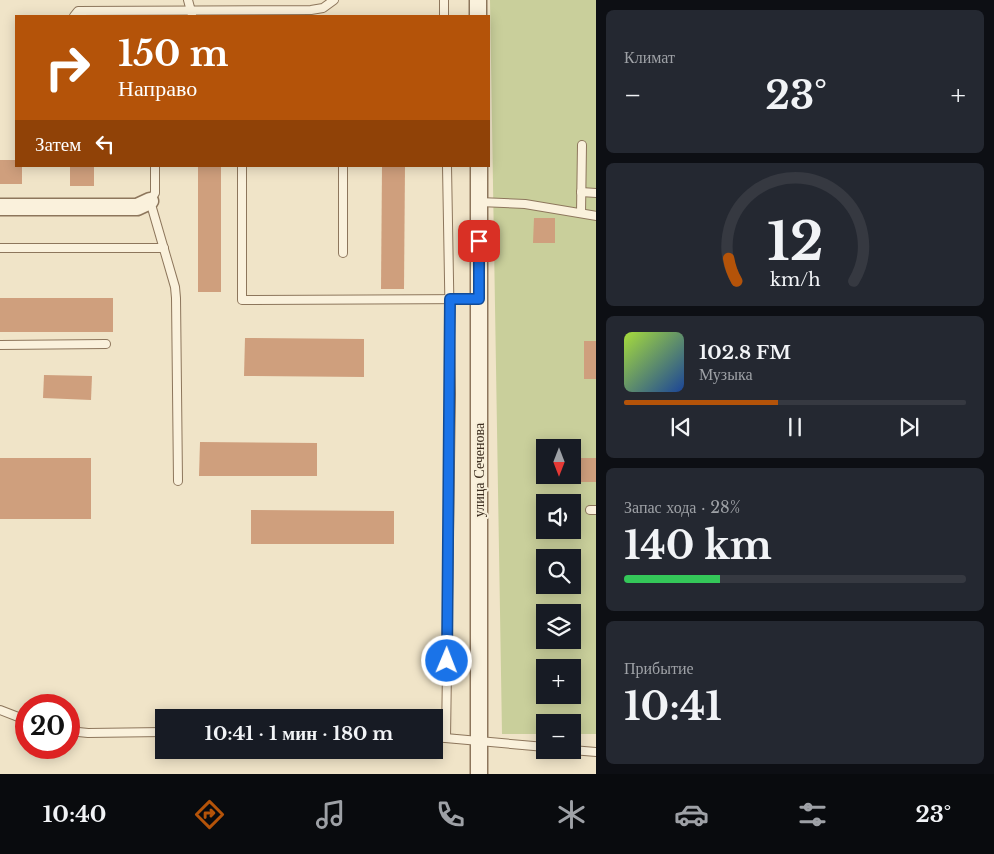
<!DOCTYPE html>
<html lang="ru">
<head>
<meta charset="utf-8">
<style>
  :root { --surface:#171b24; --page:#242831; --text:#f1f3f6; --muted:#9ea1a6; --line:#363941; --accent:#b45309 }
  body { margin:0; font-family:"Libre Baskerville",serif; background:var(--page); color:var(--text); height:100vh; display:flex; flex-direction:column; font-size:19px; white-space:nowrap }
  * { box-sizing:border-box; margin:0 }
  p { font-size:16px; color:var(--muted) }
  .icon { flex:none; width:28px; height:28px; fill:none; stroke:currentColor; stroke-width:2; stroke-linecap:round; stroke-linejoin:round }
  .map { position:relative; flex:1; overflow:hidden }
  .details { display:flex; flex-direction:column; gap:10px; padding:10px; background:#0d0f14; width:398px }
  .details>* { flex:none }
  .hud { position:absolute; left:15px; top:15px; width:475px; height:152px; border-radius:0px; box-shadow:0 2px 12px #0003; background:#b45309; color:#fff; overflow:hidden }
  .needle { width:32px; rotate:180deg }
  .controls { position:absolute; left:536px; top:439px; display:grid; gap:10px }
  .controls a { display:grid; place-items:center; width:45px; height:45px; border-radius:0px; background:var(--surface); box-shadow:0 2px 12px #0003; font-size:25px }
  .speed { position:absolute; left:15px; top:694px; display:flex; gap:10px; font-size:25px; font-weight:700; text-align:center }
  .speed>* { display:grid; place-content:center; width:65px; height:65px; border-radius:50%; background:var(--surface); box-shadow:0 2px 12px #0003; line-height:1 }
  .speed .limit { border:8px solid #d22; background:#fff; color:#111 }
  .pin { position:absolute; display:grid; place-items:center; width:42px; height:42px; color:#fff; margin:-21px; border-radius:10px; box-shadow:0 2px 8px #0006 }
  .me { position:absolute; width:55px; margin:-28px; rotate:1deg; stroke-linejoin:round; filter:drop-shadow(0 0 4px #0008) }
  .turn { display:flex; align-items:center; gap:18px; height:105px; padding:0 20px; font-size:22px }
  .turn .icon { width:65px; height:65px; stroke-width:2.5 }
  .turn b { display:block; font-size:35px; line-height:42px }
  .then { display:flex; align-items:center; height:48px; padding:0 20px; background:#0003; gap:10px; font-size:19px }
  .big { font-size:38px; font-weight:700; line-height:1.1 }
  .details .widget { flex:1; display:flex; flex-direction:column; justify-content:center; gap:8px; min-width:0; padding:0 18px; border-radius:8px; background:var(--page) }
  .details .dial { align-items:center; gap:0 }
  .dial svg { height:130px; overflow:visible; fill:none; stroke:var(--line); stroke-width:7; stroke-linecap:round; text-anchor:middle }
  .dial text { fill:var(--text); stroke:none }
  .song { display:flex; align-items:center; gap:15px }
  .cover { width:60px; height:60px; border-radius:8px; background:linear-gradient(135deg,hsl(80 70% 55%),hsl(220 70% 35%)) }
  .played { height:5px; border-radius:2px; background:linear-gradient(90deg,var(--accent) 45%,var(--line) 45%) }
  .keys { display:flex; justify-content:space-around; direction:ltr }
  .heat { display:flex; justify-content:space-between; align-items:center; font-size:28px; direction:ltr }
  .charge { height:8px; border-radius:4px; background:linear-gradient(90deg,#34c759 28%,var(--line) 0) }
  .trip { position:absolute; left:155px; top:709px; width:288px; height:50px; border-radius:0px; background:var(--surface); box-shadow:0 2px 12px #0003; font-weight:700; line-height:50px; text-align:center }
  .dock { display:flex; height:80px; justify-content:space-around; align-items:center; background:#090b0e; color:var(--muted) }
  .dock .icon { width:35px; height:35px }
  .dock .current { color:var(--accent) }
  .dock b { font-size:22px; color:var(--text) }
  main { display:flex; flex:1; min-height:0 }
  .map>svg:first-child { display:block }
</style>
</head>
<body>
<main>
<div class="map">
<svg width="597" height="774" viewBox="0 0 597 774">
  <rect width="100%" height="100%" fill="#f0e4c8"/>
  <path fill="#c9cf9b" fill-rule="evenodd" d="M490 0H596V734H573L572 722H545V734H502ZM545 448H572V475H545ZM545 502H572V530H545ZM545 558H572V585H545ZM545 612H572V640H545ZM545 668H572V695H545Z"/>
  <g fill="#cf9f7d">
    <path d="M0 160H16V166H22V184H0Z"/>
    <rect x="70" y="166" width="24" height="20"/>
    <rect x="198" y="166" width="23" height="126"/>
    <path d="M382 166H405L404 289H381Z"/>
    <path d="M534 218H555V243H533Z"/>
    <rect x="0" y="298" width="113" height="34"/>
    <path d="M245 338 364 339V377L244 376Z"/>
    <rect x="584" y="341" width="13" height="38"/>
    <path d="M44 375 92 376 91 400 43 398Z"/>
    <path d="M200 442 317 443V476H199Z"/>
    <rect x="0" y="458" width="91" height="61"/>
    <path d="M579 458H597V482H578Z"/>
    <path d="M251 510 394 511V544H251Z"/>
  </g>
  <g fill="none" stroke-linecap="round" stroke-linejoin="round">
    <g stroke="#8d765c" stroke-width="10">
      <g id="lane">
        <path d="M188 0 192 15"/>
        <path d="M444 0V16"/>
        <path d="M74 16 78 11 311 10 323 8 334 0"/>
        <path d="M155 166V193L150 201 175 287 176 298 178 481"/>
        <path d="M242 166V300L479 299"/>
        <path d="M343 166V253"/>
        <path d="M581 192 597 193"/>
        <path d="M479 202 525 204 597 216"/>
        <path d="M581 213 582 145"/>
        <path d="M0 248H164"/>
        <path d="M0 345 106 344"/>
        <path d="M590 510H597"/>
        <path d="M0 710 26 720"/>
        <path d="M69 731 88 733 164 732"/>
        <path d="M434 737 545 747"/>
        <path d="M446 738 451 394 447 166"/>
        <path d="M572 750 597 752"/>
      </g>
    </g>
    <g stroke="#8d765c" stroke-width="19">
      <g id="street">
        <path d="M478 0V16"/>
        <path d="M479 166V774"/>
        <path d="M0 207H137L150 201"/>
      </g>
    </g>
    <use href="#lane" stroke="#faf1dc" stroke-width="8"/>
    <use href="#street" stroke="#faf1dc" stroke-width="16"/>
  </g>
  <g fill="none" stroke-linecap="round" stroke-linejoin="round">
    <g stroke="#114b97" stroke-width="12">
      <path id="route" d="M447 661 450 299H479V241"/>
    </g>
    <use href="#route" stroke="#1a73e8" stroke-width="9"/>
  </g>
  <g text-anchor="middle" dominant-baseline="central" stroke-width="4" stroke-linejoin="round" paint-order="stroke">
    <g font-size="14" fill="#3d2e20" stroke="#f7eed8">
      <text transform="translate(479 470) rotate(-90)">улица Сеченова</text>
    </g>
  </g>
</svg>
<div class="controls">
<a><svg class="needle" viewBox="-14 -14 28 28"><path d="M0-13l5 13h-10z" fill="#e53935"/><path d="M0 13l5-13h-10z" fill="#9ea1a6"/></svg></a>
<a><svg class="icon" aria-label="sound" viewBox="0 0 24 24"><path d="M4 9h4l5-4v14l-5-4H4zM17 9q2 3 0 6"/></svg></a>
<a><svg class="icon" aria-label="search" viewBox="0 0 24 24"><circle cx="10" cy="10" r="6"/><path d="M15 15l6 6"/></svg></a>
<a><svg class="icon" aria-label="layers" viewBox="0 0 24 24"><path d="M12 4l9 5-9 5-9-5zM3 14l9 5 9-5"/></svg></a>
<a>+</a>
<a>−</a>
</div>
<div class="speed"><div class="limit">20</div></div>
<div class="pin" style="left:479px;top:241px;background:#d93025"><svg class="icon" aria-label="arrive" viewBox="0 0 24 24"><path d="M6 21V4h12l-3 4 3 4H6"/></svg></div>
<svg class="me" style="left:447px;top:661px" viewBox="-20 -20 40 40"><circle r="17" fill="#1a73e8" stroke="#fff" stroke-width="3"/><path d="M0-11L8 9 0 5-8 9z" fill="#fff"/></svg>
<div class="trip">10:41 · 1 мин · 180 m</div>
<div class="hud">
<div class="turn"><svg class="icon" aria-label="right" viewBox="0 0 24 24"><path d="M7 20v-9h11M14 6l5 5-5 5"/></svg><div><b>150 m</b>Направо</div></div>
<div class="then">Затем<svg class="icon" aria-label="left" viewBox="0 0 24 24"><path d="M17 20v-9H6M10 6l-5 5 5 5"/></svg></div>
</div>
</div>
<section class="details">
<div class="widget"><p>Климат</p>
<div class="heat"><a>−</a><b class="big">23°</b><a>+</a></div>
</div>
<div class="widget dial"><svg viewBox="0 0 100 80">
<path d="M14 69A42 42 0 1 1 86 69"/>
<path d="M14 69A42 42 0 0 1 9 55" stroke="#b45309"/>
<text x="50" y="56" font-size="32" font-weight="700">12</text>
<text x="50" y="72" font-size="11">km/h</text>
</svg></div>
<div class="widget">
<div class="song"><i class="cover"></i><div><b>102.8 FM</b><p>Музыка</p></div></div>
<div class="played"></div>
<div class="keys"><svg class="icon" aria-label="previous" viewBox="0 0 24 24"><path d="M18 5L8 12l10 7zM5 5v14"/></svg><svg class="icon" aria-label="pause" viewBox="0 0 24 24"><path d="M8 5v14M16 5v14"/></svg><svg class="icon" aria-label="next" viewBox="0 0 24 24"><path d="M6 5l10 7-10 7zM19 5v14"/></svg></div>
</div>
<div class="widget"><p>Запас хода · 28%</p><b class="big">140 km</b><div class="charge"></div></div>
<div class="widget"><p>Прибытие</p><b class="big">10:41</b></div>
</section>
</main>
<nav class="dock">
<b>10:40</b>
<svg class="icon current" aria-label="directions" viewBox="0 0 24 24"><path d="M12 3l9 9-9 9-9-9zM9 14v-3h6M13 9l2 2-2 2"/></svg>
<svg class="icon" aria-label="music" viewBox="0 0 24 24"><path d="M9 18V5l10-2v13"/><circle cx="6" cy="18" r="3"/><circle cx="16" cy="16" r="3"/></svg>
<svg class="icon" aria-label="phone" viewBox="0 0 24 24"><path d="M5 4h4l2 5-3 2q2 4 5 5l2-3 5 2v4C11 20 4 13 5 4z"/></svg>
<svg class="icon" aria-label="climate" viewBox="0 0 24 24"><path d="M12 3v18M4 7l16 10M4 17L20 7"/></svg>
<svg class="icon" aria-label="car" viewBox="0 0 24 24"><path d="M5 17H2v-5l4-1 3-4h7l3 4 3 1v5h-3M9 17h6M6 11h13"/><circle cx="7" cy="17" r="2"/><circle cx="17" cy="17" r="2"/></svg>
<svg class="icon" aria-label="filters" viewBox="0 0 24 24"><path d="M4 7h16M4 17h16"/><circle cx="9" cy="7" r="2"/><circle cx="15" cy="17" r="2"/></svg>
<b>23°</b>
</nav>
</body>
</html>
